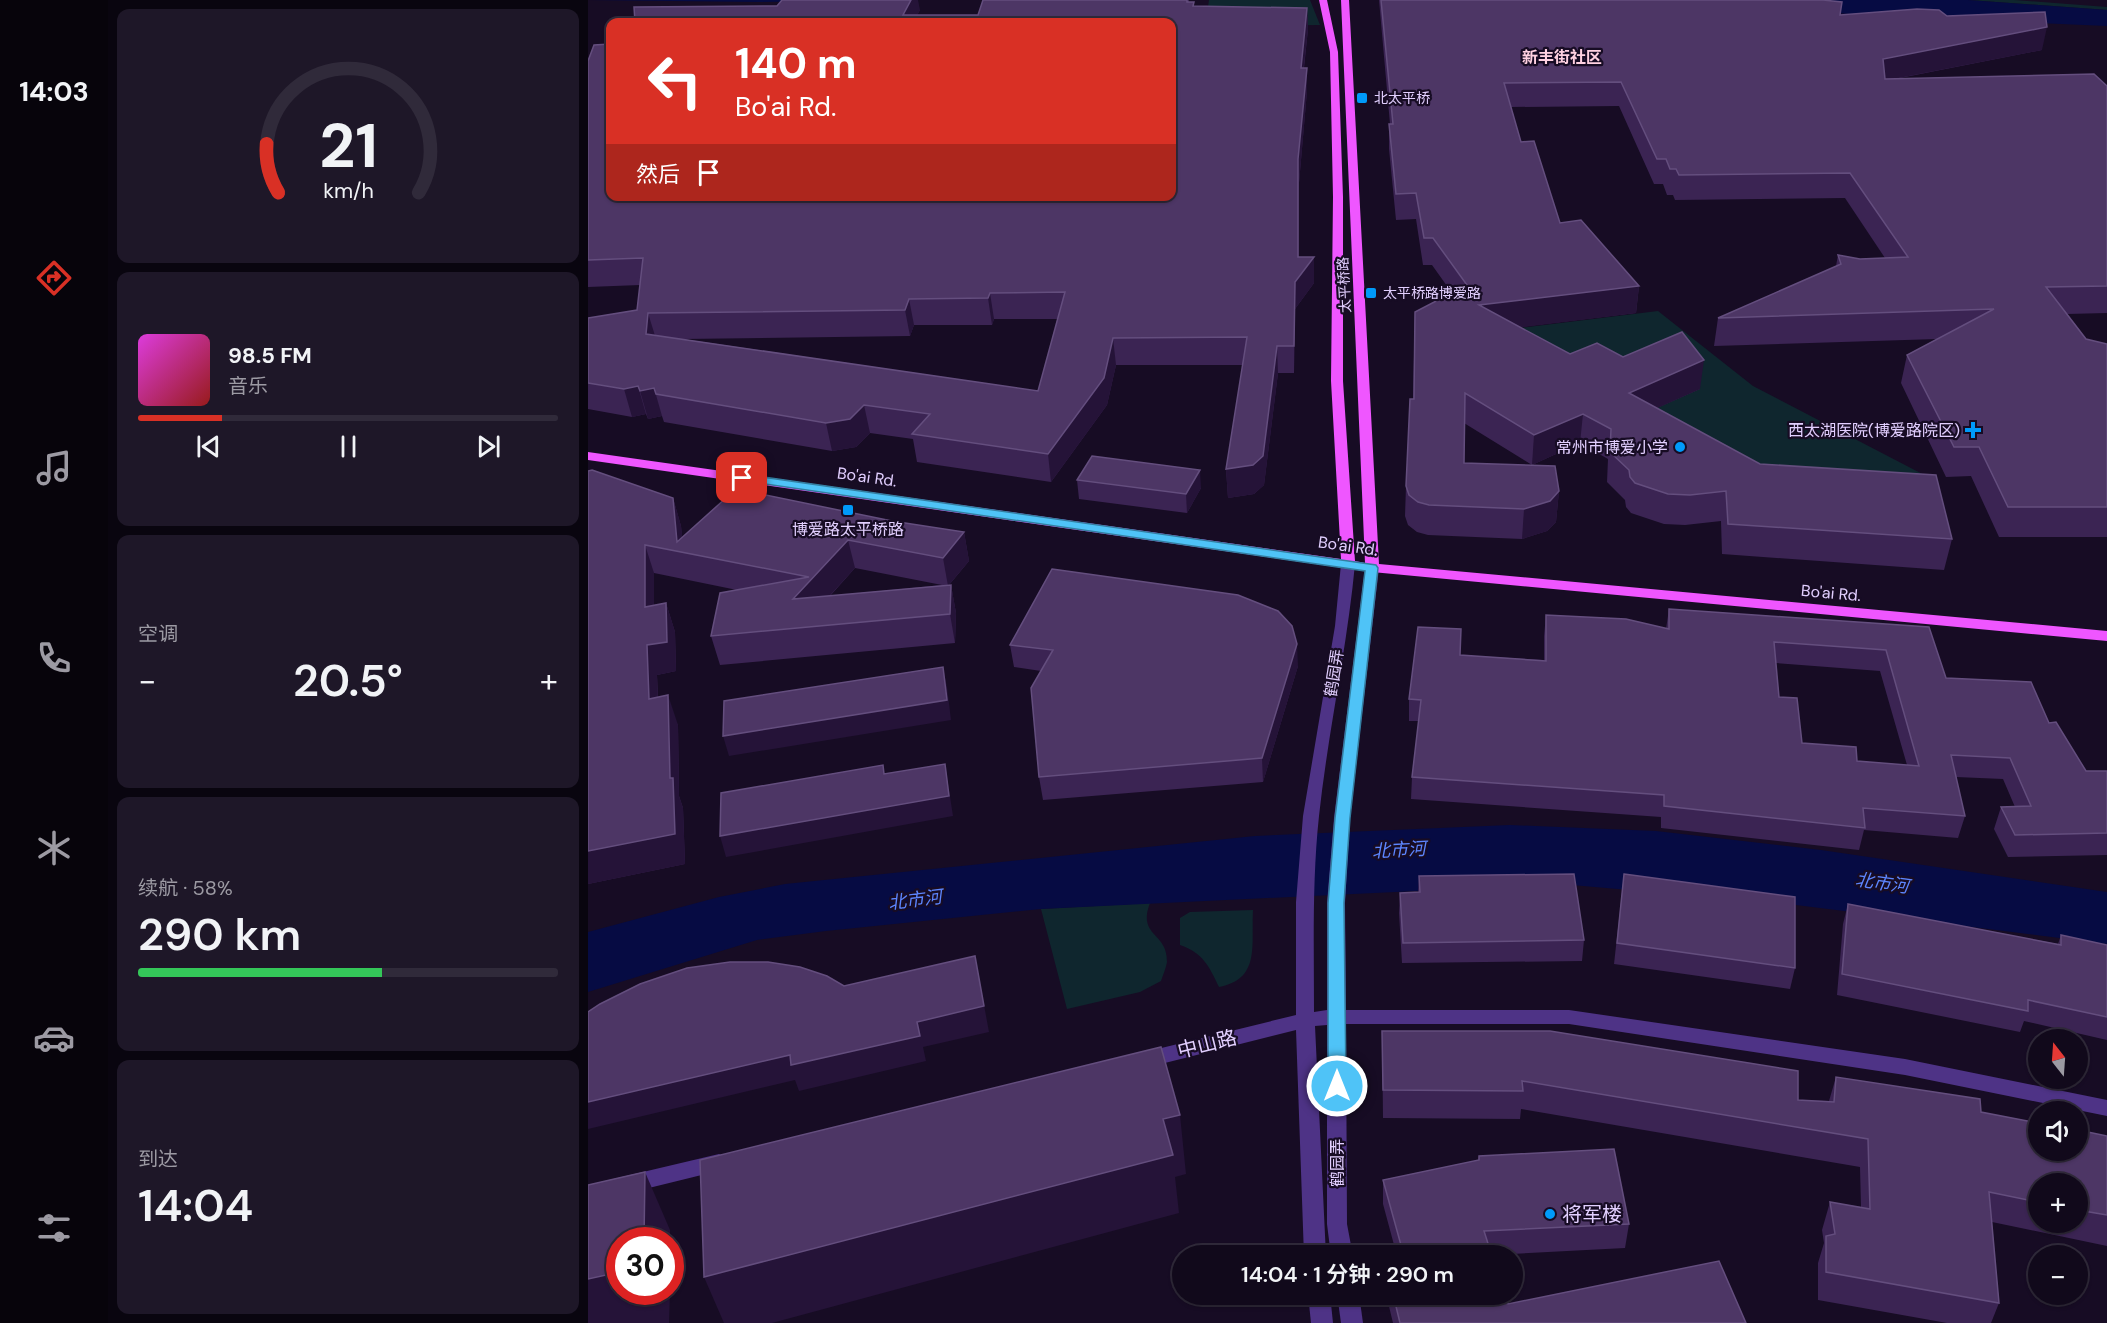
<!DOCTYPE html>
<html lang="zh">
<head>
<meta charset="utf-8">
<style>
  :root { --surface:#11091b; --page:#1e1728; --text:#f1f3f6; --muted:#9c9aa3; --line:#302a3a; --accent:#d93025 }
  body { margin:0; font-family:"DM Sans","Noto Sans SC",sans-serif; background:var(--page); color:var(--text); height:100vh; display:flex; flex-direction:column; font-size:22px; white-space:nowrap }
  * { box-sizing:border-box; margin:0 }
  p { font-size:20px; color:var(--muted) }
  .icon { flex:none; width:33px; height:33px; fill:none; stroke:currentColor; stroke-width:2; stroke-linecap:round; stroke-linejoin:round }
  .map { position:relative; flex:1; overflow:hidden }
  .details { display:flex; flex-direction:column; gap:9px; padding:9px; background:#09050f; width:480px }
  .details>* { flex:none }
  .hud { position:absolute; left:18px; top:18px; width:570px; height:183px; border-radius:12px; box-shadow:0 2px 4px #0004,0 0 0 2px var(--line); background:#d93025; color:#fff; overflow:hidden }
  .needle { width:39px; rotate:343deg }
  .controls { position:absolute; left:1440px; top:1029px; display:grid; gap:12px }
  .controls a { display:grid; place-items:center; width:60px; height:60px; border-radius:50%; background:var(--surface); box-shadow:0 2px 4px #0004,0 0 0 2px var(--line); font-size:30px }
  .speed { position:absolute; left:18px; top:1227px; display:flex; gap:12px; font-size:30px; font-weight:700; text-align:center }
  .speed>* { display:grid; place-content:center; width:78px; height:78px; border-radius:50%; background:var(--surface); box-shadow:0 2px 4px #0004,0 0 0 2px var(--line); line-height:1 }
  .speed .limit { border:9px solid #d22; background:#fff; color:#111 }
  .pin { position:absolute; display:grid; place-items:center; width:51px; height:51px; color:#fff; margin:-26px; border-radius:12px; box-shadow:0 3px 9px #0006 }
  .me { position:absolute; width:66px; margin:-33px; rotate:0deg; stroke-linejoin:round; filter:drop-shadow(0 0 4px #0008) }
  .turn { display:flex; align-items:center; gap:21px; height:126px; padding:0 30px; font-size:27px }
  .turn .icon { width:78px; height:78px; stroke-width:2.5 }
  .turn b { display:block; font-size:42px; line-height:51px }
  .then { display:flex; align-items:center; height:57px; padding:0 30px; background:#0003; gap:12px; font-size:22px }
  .big { font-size:45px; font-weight:600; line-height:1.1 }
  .details .card { flex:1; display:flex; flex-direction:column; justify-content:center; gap:9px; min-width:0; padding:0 21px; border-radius:12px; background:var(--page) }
  .details .dial { align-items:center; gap:0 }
  .dial svg { height:156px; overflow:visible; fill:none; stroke:var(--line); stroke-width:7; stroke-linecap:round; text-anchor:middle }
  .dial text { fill:var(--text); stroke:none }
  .song { display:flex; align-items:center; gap:18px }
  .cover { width:72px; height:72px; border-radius:9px; background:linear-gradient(135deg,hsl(300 70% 55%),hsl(0 70% 35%)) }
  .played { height:6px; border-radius:3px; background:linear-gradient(90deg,var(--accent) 20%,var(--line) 20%) }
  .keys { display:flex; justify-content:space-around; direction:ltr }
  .heat { display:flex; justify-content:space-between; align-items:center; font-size:33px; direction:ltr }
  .charge { height:9px; border-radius:4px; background:linear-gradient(90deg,#34c759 58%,var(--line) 0) }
  .trip { position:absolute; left:584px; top:1245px; width:351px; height:60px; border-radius:30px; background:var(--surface); box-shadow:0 2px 4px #0004,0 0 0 2px var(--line); font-weight:600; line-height:60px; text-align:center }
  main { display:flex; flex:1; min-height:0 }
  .menu { display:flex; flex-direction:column; width:108px; justify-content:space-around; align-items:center; background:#07040b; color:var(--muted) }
  .menu .icon { width:42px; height:42px }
  .menu .active { color:var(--accent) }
  .menu b { font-size:27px; color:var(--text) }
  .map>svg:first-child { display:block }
</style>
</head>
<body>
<main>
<nav class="menu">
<b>14:03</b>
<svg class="icon active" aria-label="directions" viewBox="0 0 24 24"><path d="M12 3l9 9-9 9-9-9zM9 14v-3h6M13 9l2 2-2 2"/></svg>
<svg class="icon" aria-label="music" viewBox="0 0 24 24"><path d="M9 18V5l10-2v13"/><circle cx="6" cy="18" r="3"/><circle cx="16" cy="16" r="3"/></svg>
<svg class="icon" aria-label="phone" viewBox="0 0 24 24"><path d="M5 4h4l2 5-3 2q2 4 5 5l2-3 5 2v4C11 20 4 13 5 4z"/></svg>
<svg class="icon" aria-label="climate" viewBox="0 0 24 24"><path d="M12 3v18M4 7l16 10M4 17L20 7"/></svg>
<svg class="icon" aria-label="car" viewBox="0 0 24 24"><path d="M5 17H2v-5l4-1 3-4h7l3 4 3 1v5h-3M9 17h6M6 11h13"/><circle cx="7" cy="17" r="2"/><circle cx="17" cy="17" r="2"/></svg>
<svg class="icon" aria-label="filters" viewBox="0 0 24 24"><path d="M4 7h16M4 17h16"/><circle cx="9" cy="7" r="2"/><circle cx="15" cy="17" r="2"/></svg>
</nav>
<section class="details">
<div class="card dial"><svg viewBox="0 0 100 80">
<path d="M14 69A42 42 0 1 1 86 69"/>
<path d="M14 69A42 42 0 0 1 8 44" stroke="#d93025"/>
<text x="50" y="56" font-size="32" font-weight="700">21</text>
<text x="50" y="72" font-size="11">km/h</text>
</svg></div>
<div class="card">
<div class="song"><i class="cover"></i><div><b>98.5 FM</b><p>音乐</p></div></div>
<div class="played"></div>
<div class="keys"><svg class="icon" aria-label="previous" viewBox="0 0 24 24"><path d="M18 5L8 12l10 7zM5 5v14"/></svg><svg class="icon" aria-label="pause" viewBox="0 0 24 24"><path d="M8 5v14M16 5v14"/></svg><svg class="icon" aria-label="next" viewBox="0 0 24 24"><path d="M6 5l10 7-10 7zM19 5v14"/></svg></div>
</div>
<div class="card"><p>空调</p>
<div class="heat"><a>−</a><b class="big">20.5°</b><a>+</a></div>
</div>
<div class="card"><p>续航 · 58%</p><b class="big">290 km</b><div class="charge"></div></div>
<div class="card"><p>到达</p><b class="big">14:04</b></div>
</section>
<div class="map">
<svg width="1519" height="1323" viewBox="0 0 1519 1323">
  <rect width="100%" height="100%" fill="#170c24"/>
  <g fill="#0f262e">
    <path d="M621 0H722L732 25 617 26Z"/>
    <path d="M1380 0H1426L1519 7V10Z"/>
    <path d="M1070 311 1165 386 1342 478 1121 468 923 329Z"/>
    <path d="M562 903C549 937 580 932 579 962 578 968 575 975 573 981L552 992 479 1009 453 909Z"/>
    <path d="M665 910C663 945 673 979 631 987 621 966 615 953 592 945V918L602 912Z"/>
  </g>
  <g fill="#060b43">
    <path d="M0 0H320L169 2Z"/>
    <path d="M1034 0H1380L1519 10V26L1311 17Z"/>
    <path d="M922 825 1068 831 1233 850 1519 892V944L1192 903 972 884 453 909 238 931 169 940 0 992V932L131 897 197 884 667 836Z"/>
  </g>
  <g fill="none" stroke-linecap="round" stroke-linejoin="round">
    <g fill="#4e3386" fill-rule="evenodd">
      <path d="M760 560 767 564C759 649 740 732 731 816 724 881 726 947 726 1012L739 1010V903L746 818 777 568 784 564 791 568 762 818 757 903 758 1010H981L1317 1059 1519 1100V1116L1317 1075 981 1024H758L759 1224 765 1256H743L739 1224V1025L727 1026 738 1256H716L708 1030 557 1068 550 1065 547 1060 550 1055 557 1052 708 1015V902L715 816 747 626 753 564Z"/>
      <path d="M131 1154 138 1157 141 1163 138 1169 0 1203V1185Z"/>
      <path d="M720 1294H742L745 1323H723Z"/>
      <path d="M749 1294H771L775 1323H753Z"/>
    </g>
    <path fill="#ef56ff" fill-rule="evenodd" d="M731 0H739L750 52 755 197V381L767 561 777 563 753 0H761L791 564 1519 631V641L784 572 0 460V452L753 559 743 381 745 197 742 52Z"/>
  </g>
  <g fill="#3b2453" fill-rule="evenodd">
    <path d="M395 0H601V2L606 6 719 8 720 29 716 68 719 91 711 183V257L726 283 707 309 706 373H690L676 485 666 494 640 498 638 469 655 365H528L519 405 463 482 329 462 325 439 282 433 268 447 244 451 76 422 74 416 60 419 58 414 44 417 0 409V316V318L49 310 52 285 0 287V61L22 196H584V22H47L332 10 329 15H390ZM406 319H470L450 391 95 339 322 336 326 325H404Z"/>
    <path d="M791 0H1235L1252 15 1359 16 1454 50 1307 79 1519 86V313L1479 314 1498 339 1519 344V537H1411L1383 476 1358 477 1313 383 1319 355 1349 339 1126 346 1130 318 1248 266 1250 255 1272 259 1297 258 1257 198 1087 200 1085 195H1079L1075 184H1066L1031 106 923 107 933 142 972 223 1051 286 1048 313 932 327 982 354 1035 357 1112 389 1069 408 1172 464 1364 539 1356 570 1134 554 1133 521 1097 525 1076 524 1043 513 1038 507 1037 500 1019 482 1020 459 992 443 944 465 876 423V463L971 491 968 522 959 531 934 539 840 535 829 532 820 525 817 516 818 486 825 399 827 312 864 293 844 265H835L828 219 808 220 801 149V124H802Z"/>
    <path d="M0 471 85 498 93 526 94 537 304 521 376 532 381 561 361 585H363L368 613 367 643 132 665 123 636 149 590 66 573V605L78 603 87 632 88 671 69 675 70 697 90 725 91 796 95 808 97 864 0 884ZM267 568 354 585 242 596Z"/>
    <path d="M489 480 613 488 599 513 491 499Z"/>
    <path d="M1081 609 1341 627 1358 678 1461 723 1498 771H1519V855L1420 857 1406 829 1413 807H1427L1415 779 1368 777 1377 816 1370 838 1276 830 1271 850 1073 828V817L823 799 824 777 831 721H821V699L872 655 956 660V636L958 615 1078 629ZM1188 663 1292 671 1319 765 1269 761 1214 743 1191 697Z"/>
    <path d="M422 645 710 666 675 782 455 800 451 777 453 671 426 667Z"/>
    <path d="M1036 874 1207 968 1202 989 1026 964Z"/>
    <path d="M831 876 996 940 994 961 814 963 811 913 812 893 830 892Z"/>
    <path d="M1260 904 1470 944 1473 935 1519 945V1040L1436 1021 1432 1032 1249 995 1255 924Z"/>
    <path d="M794 1031 1210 1100 1241 1101 1248 1077 1393 1112 1519 1136V1246L1404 1222 1411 1303 1403 1323H1359L1230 1300V1263L1236 1243 1234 1230 1242 1202 1273 1207 1272 1167 933 1109 932 1119 795 1118ZM1450 1184H1490V1222H1450Z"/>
    <path d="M891 1156 1041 1224 1037 1248 904 1255V1256H809L795 1204V1180L890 1160Z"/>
    <path d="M798 1294H917L920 1304 1158 1323H805Z"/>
  </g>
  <g fill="#251338">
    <path d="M323 0H330L332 10 326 22 315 15Z"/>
    <path d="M719 8 720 29 713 91V68Z"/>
    <path d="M1459 27 1454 50 1290 82 1295 59Z"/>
    <path d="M719 68V91L711 183V277L726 257V283L707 309 706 373V346L710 159Z"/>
    <path d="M1051 286 1048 313 889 333 891 305Z"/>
    <path d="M402 293 406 319 404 325 400 298Z"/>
    <path d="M321 299 326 325 322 336 317 310Z"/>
    <path d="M60 313 68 339 58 334Z"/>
    <path d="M525 338 528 365 519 405 463 482 460 454Z"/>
    <path d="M689 346 690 373 676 485 666 494 640 498 638 469Z"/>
    <path d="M1116 360 1112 389 1038 422 1041 393Z"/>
    <path d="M50 386 58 414 44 417 36 389Z"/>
    <path d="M66 388 74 416 60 419 52 391Z"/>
    <path d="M276 405 282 433 268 447 244 451 238 423Z"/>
    <path d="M995 414 992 443 944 465 946 435Z"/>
    <path d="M612 470 613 488 599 513 598 494Z"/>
    <path d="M971 491 968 522 959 531 934 539 936 509Z"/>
    <path d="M85 498 93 526 96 552 89 542Z"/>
    <path d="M376 532 381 561 360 586 355 558Z"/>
    <path d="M260 540 267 568 212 628 205 599Z"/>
    <path d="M57 545 66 573V636L57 607Z"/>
    <path d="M363 585 368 613 367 643 362 614Z"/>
    <path d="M78 603 87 632 88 671 69 675 71 729 61 699 59 645Z"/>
    <path d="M709 644 710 666 675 782 674 758Z"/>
    <path d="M355 667 359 687 363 720 141 756 135 736Z"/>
    <path d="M80 695 90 725 91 796 95 808 97 864 0 884V851L82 778Z"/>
    <path d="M357 764 365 816 138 857 132 836Z"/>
    <path d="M387 956 401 1032 335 1047 338 1061 211 1091 207 1080 0 1129V1102L329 1022Z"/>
    <path d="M592 1115 598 1174 587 1177 591 1213 184 1323H136L116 1277 575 1119Z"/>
    <path d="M57 1172 82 1230V1240H56Z"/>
    <path d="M32 1272V1292H82L81 1323H0V1279Z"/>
  </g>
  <g fill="#4d3665" stroke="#644e7e" stroke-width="1.5" fill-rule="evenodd">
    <path d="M194 0H323L315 15H390L395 0H599V2H606L605 6 719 8 713 68H719L710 159V257H726L707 282 706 346H689L675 456 665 465 638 469 659 337 525 338 516 378 460 454 324 434 342 414 276 405 262 419 238 423 68 394 66 388 52 391 50 386 36 389 0 383V318L49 310 55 258 0 260V61L6 45 22 44V196H584V22H47L46 7 189 6ZM477 292 450 391 58 334 60 313 317 310 321 299 400 298 402 293Z"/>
    <path d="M793 0H1235L1254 2 1252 15 1329 9 1351 10 1359 16 1457 12 1459 27 1295 59 1297 79 1506 74 1519 86V286L1458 287 1498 339 1519 344V507H1420L1391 447H1366L1319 355 1406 309 1130 318 1253 264 1250 255 1272 259 1320 257 1262 173 1091 175 1088 169H1082L1078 159H1069L1033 82 916 83 933 142 946 141 972 223 993 220 1051 286 891 305 982 354 1009 343 1035 357 1094 332 1116 360 1041 393 1172 464 1348 475 1364 539 1140 524 1138 491 1102 495 1080 494 1047 483 1042 477 1041 470 1022 452 1023 429 995 414 946 435 877 393 876 463 967 466 971 491 962 501 936 509 841 505 830 502 821 495 818 486 822 399H826L827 312 879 285 845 238H836L828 193 808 194 801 124H805Z"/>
    <path d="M504 456 612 470 598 494 489 480Z"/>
    <path d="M4 470 85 498 89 542 148 489 304 521 376 532 355 558 260 540 205 599 363 585 362 614 123 636 132 593 221 577 57 545V607L78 603 79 642 59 645 61 699 80 695 82 778H85L87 834 0 851V471Z"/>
    <path d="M464 569 650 595 690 611 704 626 709 644 674 758 451 777 443 688 465 650 422 645Z"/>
    <path d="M1081 609 1341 627 1358 678 1443 682 1461 723 1468 722 1498 771H1519V833L1427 835 1413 807 1443 806 1422 758 1363 755 1377 816 1275 808 1277 828 1076 806V795L824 777 833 700 821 699 830 627 873 629 872 655 958 661V615L1038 619 1081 629ZM1186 642 1298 650 1331 766 1269 761 1268 747 1214 743 1209 698 1191 697Z"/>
    <path d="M355 667 359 700 135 736 136 701Z"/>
    <path d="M357 764 361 796 132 836 133 793 295 765 296 774Z"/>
    <path d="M986 874 996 940 815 943 812 893 832 892 831 876Z"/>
    <path d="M1036 874 1207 897V968L1029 943Z"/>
    <path d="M1260 904 1473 945V935L1519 945V1017L1440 1000V1011L1254 974Z"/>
    <path d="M387 956 396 1006 329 1022 332 1036 203 1065 202 1055 0 1102V1012L12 1004 52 984 99 968 142 962H180L212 967 239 976 256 986Z"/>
    <path d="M794 1031H962L1210 1071V1100L1246 1102 1248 1077 1392 1099 1393 1112 1450 1123V1150H1490V1130L1519 1136V1215L1490 1210V1184H1450V1202L1401 1192 1411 1303 1238 1272V1236L1247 1234 1242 1202 1282 1209 1280 1139 934 1081 935 1091 795 1090Z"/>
    <path d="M573 1047 592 1115 575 1119 585 1155 116 1277 112 1160Z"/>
    <path d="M1026 1149 1041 1224 896 1231 904 1256H816L795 1180 891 1160V1156Z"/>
    <path d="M57 1172 56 1240H32V1272L0 1279V1185Z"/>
    <path d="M1131 1261 1158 1323H812L805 1294H917L920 1304Z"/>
  </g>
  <path fill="#4fc3f7" stroke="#337fa1" stroke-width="1.5" d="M154 474 788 565 790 568 762 818 756 903 758 1086 755 1091 749 1093 742 1091 740 1086V903L747 818 777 571 150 480 148 478Z"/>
  <g fill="#009afa" stroke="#170c24" stroke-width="2">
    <rect x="768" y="92" width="12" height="12" rx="3"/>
    <rect x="777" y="287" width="12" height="12" rx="3"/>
    <path d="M1382 421h6v6h6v6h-6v6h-6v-6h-6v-6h6z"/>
    <circle cx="1092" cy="447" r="6"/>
    <rect x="254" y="504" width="12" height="12" rx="3"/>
    <circle cx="962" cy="1214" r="6"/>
  </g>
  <g text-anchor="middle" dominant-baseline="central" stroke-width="4.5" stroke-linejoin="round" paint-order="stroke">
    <g font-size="14" fill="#e2cfff" stroke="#170c24" text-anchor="start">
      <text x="786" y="98">北太平桥</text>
      <text x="795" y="293">太平桥路博爱路</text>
    </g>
    <g font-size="14" fill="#e2cfff" stroke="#170c24">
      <text transform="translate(756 285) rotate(-93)">太平桥路</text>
    </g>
    <g font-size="16" font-weight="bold" fill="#ffd1e1" stroke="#170c24">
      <text x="974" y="57">新丰街社区</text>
    </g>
    <g font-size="16" fill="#e2cfff" stroke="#170c24" text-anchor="end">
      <text x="1372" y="430">西太湖医院(博爱路院区)</text>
      <text x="1080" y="447">常州市博爱小学</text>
      <text x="260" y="529" text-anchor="middle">博爱路太平桥路</text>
    </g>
    <g font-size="16" fill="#e2cfff" stroke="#170c24">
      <text transform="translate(279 477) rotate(8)">Bo'ai Rd.</text>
      <text transform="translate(760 546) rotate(8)">Bo'ai Rd.</text>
      <text transform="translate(1243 593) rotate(5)">Bo'ai Rd.</text>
      <text transform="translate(746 673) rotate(-81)">鹤园弄</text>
      <text transform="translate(749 1163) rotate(-90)">鹤园弄</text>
    </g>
    <g font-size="18" font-style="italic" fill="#5d86ff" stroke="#170c24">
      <text transform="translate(811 850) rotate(-3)">北市河</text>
      <text transform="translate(1294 883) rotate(8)">北市河</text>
      <text transform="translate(327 900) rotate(-7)">北市河</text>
    </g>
    <g font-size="20" fill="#e2cfff" stroke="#170c24">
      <text transform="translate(619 1044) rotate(-14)">中山路</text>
    </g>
    <g font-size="20" fill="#e2cfff" stroke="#170c24" text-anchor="start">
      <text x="974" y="1214">将军楼</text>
    </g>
  </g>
</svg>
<div class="controls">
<a><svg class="needle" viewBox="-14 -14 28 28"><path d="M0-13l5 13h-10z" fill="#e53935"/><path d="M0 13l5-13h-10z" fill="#9c9aa3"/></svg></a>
<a><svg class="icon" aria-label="sound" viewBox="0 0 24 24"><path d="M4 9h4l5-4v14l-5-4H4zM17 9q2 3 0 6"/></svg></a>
<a>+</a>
<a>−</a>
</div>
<div class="speed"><div class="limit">30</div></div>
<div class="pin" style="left:154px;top:478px;background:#d93025"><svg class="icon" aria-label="arrive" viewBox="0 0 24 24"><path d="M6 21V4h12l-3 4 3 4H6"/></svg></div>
<svg class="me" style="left:749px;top:1086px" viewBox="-20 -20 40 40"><circle r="17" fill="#4fc3f7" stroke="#fff" stroke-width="3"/><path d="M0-11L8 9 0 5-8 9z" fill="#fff"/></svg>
<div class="trip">14:04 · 1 分钟 · 290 m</div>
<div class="hud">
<div class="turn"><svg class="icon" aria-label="left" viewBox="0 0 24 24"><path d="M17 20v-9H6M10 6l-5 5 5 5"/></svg><div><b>140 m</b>Bo'ai Rd.</div></div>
<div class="then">然后<svg class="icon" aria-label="arrive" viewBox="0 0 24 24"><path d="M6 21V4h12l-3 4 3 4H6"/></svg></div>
</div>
</div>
</main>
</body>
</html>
